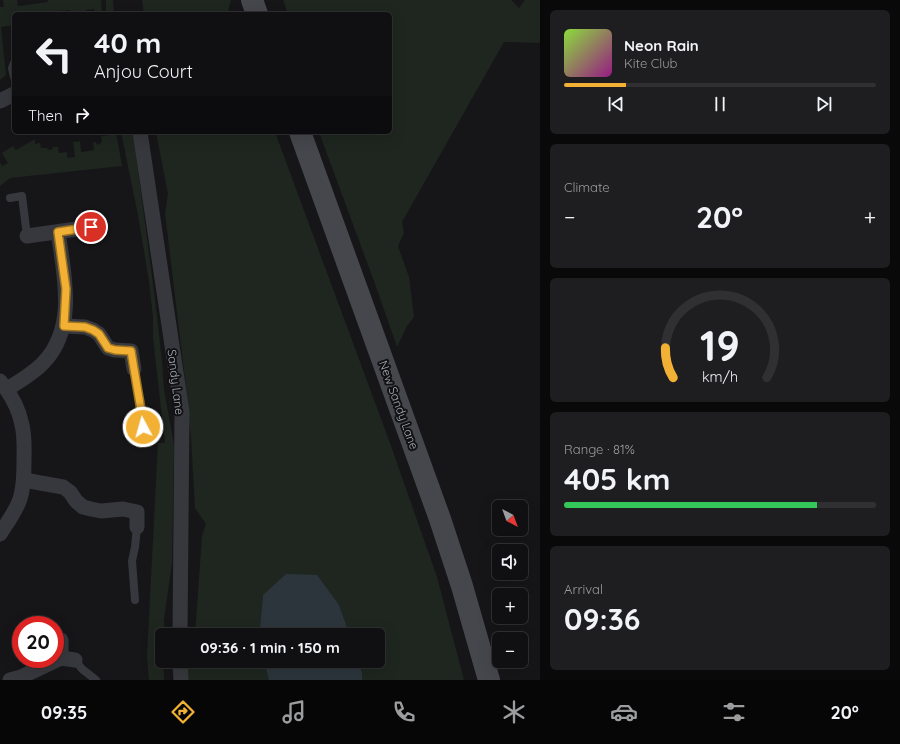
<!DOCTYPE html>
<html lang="en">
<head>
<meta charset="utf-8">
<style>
  :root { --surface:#101012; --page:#1e1e20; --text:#f1f3f6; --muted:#9c9d9f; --line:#303032; --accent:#f2b134 }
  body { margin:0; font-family:Quicksand,sans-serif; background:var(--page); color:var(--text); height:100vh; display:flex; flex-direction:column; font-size:15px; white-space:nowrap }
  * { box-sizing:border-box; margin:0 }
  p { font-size:13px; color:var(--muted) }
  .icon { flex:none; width:22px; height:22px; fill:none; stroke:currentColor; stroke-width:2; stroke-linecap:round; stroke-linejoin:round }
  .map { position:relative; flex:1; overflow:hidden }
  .sheet { display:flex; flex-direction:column; gap:10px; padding:10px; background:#09090a; width:360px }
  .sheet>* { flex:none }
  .banner { position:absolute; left:12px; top:12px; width:380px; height:122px; border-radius:6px; box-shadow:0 4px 16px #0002,0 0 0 1px var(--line); background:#101012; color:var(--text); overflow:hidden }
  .needle { width:26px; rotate:139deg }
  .buttons { position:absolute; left:492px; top:500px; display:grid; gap:8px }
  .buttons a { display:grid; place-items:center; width:36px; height:36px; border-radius:6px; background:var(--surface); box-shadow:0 4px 16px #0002,0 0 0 1px var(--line); font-size:20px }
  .speed { position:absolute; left:12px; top:616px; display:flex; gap:8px; font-size:20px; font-weight:700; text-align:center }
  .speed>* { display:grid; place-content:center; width:52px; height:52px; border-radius:50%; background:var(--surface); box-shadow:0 4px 16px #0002,0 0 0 1px var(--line); line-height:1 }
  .speed .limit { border:6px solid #d22; background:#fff; color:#111 }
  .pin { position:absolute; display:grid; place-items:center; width:34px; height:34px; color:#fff; margin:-17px; border:2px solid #fff; border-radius:50%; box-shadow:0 1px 4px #0007 }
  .me { position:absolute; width:44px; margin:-22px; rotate:354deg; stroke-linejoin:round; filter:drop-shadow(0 0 3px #0008) }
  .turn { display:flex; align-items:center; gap:14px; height:84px; padding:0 16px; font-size:18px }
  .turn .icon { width:52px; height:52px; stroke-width:2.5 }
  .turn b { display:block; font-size:28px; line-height:34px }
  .then { display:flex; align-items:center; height:38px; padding:0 16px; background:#0003; gap:8px; font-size:15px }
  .big { font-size:30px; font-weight:800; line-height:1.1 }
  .sheet .card { flex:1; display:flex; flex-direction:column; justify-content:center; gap:6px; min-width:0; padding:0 14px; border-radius:6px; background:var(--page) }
  .sheet .dial { align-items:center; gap:0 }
  .dial svg { height:104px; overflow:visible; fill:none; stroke:var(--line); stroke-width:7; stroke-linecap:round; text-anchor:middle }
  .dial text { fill:var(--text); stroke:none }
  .song { display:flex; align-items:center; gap:12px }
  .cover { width:48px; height:48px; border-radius:6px; background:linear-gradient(135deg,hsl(90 70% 55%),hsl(310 70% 35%)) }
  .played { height:4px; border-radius:2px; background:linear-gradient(90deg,var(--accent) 20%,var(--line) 20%) }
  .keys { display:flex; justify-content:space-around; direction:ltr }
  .heat { display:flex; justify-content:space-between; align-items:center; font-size:22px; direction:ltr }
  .charge { height:6px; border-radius:3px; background:linear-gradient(90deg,#34c759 81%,var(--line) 0) }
  .trip { position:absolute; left:155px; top:628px; width:230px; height:40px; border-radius:6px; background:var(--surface); box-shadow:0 4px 16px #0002,0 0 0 1px var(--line); font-weight:800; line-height:40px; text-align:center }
  .tab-bar { display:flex; height:64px; justify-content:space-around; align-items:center; background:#060607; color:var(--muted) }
  .tab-bar .icon { width:28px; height:28px }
  .tab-bar .on { color:var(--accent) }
  .tab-bar b { font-size:18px; color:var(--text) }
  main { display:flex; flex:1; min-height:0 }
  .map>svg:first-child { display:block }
</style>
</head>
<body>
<main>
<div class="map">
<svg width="540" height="680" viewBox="0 0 540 680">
  <rect width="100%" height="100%" fill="#161618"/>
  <g fill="#1e261f">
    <path d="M3 0H17L18 6 47 2 48 0H101L102 14H95L94 9 86 10 87 14H70V10L58 11V14H14V25L1 27 6 75 0 80V7H4Z"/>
    <path d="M106 0H113L114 14H106Z"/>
    <path d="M142 0H231L228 11 224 14H144Z"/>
    <path d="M283 0H511L519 8 525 0H540V42L538 43 504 42 402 222 404 233 398 246 409 277 414 317 407 326 397 347 375 284 319 132H390V14H288Z"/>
    <path d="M111 132H116L122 166 10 178 0 186V162L2 166 8 163 2 153 13 146 16 150 35 139V144L40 143 41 148H47L49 150 52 149 53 147H58L59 153 67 152V158L75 157 73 142 80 141 81 152 94 150 93 142H95L98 145 102 142 101 136 111 135Z"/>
    <path d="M121 132H133L155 299 162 361 164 390 174 445 172 563 164 619V635H162V661H163L164 680H149L147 656 158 443H165L153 338V317L149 281 138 215Z"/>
    <path d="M156 132H275L390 443 437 577 464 680H362V673L358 661H378V635H350L339 605 263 595 260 627 261 635H195L202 536 206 524 195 508 191 438 186 387 165 213 168 194Z"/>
    <path d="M187 661H264L269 680H187Z"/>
  </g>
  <g fill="#2c353c">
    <path d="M286 574 317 575 339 605 350 635H261L260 627 263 595Z"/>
    <path d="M264 661H358L362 673V680H269Z"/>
  </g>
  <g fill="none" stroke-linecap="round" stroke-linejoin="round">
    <g stroke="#37383d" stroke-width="8">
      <path d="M14 63 12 68 14 77"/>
      <path d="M10 198 22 196 27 236"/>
      <path d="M134 369 141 410 143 427"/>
      <path d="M135 600 132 561 135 547 137 527"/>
      <path d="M75 660 82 669 96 680"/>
    </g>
    <g stroke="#37383d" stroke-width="15">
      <path d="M0 101 14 94"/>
      <path d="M140 132 182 412 180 635"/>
      <path d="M27 236 91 227"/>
      <path d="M64 326 85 327 93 330 99 334 108 348 115 350 131 351 134 369"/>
      <path d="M0 381C10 393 19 409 22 425 25 437 24 450 24 462 24 474 24 487 20 499 16 511 7 523 0 534"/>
      <path d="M7 389C20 381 34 373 44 362 77 327 64 274 58 232"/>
      <path d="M24 480 63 487 70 492 76 501 83 507 91 509 101 511 123 509 137 512V527"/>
      <path d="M61 640V658"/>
      <path d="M180 661 181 680"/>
      <path d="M10 680 21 677 61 658 75 660"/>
    </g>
    <g stroke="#45474d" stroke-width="22">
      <path d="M252 0 257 14"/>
      <path d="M300 132 440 519 462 586 489 680"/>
    </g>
  </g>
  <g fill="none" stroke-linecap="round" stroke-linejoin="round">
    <g stroke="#9d7322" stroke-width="10">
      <path id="route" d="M91 227 58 232 66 289 64 326 85 327 93 330 99 334 108 348 115 350 131 351 141 410 143 427"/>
    </g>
    <use href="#route" stroke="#f2b134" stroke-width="7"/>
  </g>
  <g text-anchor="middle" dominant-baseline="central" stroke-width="4" stroke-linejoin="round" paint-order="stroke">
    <g font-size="12" fill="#a8adb8" stroke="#111113">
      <text transform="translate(176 382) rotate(83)">Sandy Lane</text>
      <text transform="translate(399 405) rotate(70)">New Sandy Lane</text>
    </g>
  </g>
</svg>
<div class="buttons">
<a><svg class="needle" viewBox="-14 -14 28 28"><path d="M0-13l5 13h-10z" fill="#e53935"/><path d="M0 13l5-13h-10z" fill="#9c9d9f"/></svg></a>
<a><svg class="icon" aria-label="sound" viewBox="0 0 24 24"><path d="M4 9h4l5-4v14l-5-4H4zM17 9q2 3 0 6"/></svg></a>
<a>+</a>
<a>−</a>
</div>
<div class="speed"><div class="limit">20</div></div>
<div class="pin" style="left:91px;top:227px;background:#d93025"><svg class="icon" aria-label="arrive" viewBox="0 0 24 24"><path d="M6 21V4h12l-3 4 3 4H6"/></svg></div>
<svg class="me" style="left:143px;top:427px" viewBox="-20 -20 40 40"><circle r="17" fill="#f2b134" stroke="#fff" stroke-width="3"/><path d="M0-11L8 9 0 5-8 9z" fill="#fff"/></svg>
<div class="trip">09:36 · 1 min · 150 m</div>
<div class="banner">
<div class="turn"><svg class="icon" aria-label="left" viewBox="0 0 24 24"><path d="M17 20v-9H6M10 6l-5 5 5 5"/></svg><div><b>40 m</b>Anjou Court</div></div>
<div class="then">Then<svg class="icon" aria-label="right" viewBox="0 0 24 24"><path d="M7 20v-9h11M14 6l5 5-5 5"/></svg></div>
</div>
</div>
<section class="sheet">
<div class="card">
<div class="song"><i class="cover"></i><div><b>Neon Rain</b><p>Kite Club</p></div></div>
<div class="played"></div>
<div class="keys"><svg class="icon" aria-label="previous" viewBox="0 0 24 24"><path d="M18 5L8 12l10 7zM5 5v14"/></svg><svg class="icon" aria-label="pause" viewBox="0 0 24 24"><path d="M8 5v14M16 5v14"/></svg><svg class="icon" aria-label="next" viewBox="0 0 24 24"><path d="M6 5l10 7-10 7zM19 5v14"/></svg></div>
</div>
<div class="card"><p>Climate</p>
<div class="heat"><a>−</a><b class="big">20°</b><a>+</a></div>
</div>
<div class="card dial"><svg viewBox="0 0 100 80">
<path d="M14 69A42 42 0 1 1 86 69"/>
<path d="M14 69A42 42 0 0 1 8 46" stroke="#f2b134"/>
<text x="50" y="56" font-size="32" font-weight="700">19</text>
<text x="50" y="72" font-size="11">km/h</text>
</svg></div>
<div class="card"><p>Range · 81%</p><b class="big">405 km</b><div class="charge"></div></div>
<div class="card"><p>Arrival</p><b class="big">09:36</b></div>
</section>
</main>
<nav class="tab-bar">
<b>09:35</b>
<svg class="icon on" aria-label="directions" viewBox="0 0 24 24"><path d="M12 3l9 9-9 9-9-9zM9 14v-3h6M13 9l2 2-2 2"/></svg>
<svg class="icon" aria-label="music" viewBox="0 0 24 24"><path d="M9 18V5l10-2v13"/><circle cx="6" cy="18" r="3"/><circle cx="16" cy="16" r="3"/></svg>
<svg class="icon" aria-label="phone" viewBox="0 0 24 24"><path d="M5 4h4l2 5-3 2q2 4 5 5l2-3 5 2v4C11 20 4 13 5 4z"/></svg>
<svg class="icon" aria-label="climate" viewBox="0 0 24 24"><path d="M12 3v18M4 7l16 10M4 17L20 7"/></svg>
<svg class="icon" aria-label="car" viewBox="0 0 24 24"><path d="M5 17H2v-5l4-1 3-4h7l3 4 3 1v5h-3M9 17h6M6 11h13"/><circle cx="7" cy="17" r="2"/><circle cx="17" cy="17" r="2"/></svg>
<svg class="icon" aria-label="filters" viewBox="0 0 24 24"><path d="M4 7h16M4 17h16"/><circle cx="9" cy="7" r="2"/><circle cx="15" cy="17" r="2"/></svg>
<b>20°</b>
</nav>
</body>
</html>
